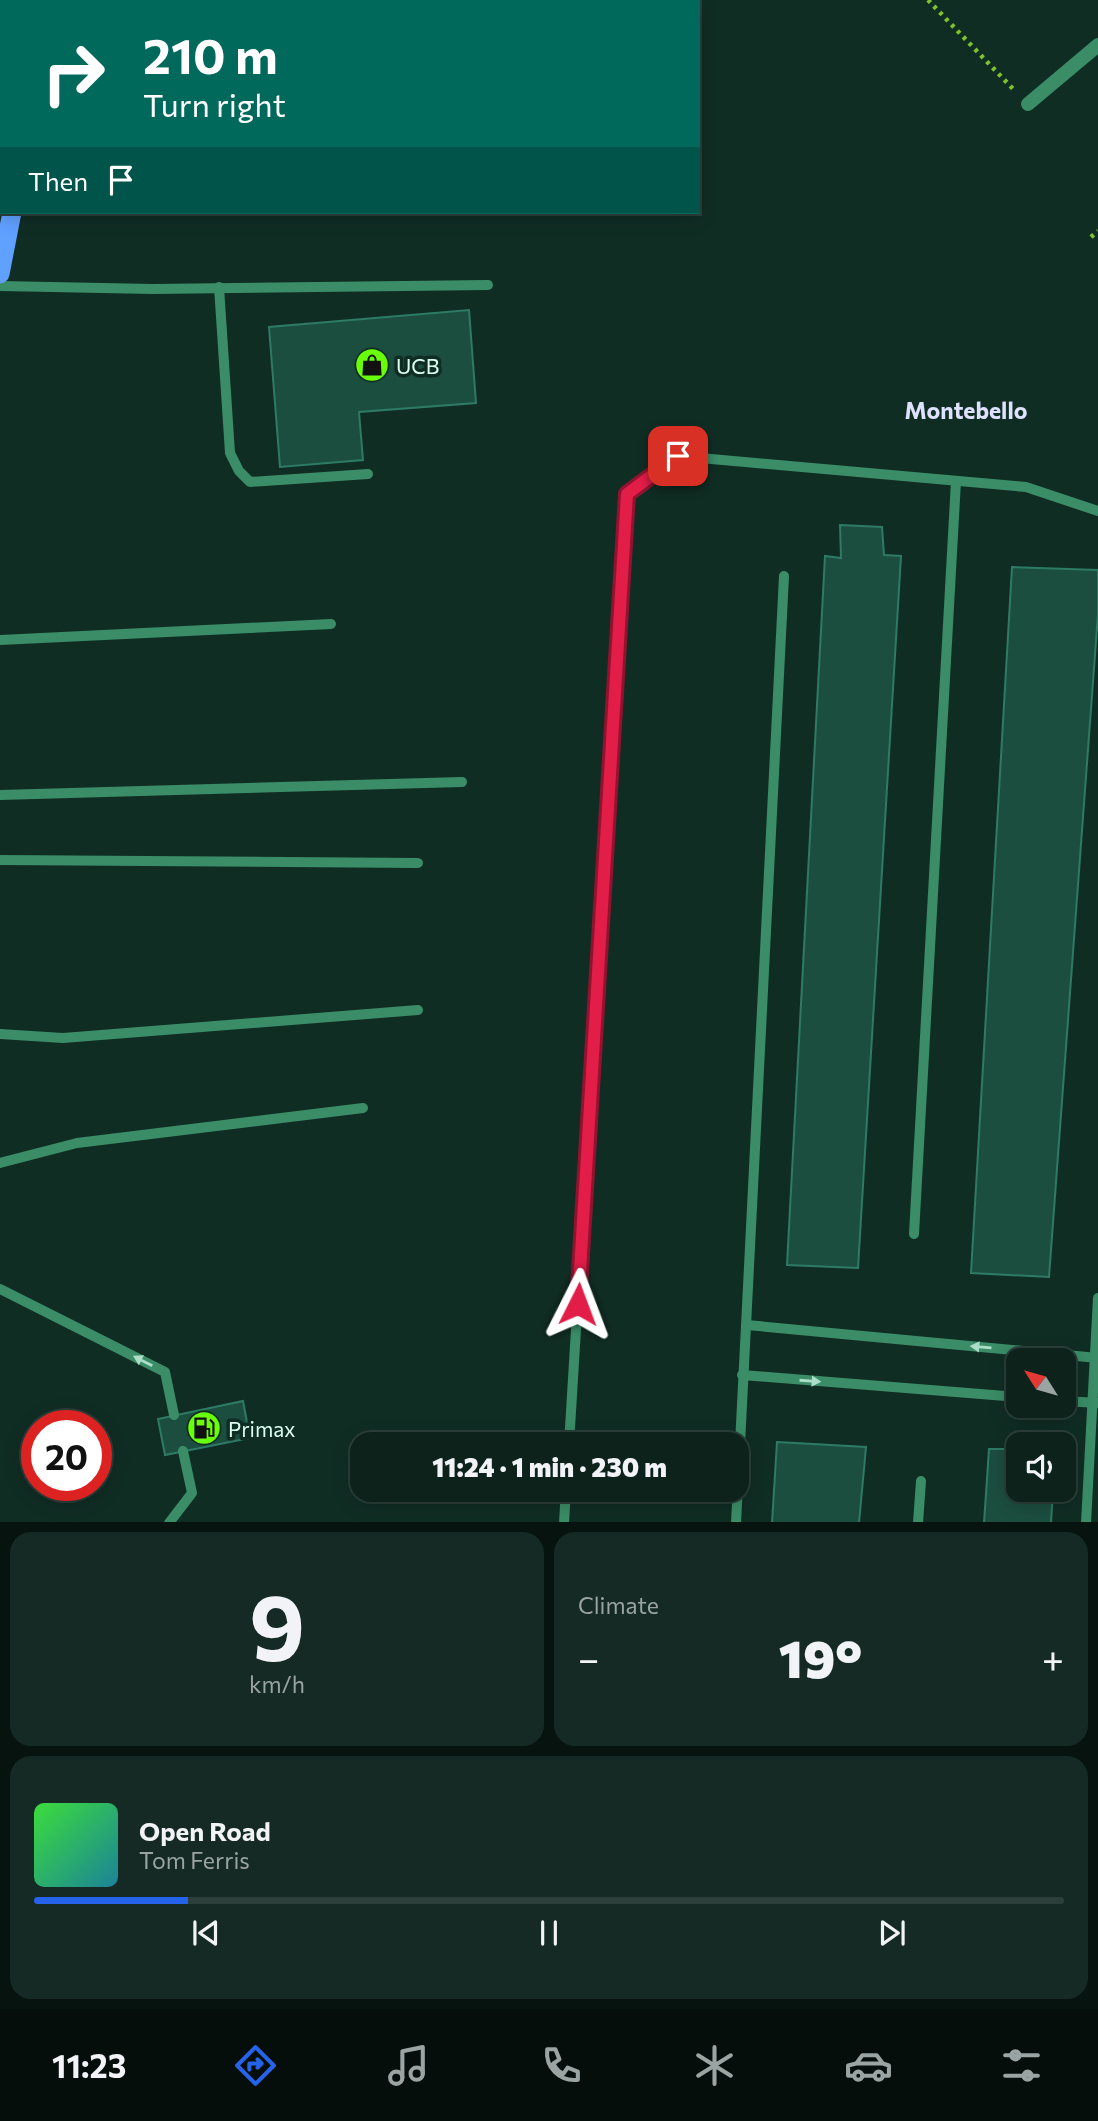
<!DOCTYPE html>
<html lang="en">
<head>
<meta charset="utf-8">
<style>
  :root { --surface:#0c221b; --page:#152a24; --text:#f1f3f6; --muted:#9aa4a3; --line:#2c3f3a; --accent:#2563eb }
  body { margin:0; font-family:Commissioner,sans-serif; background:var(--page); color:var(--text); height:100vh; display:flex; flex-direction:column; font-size:26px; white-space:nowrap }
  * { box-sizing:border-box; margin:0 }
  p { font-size:23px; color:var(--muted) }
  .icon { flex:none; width:38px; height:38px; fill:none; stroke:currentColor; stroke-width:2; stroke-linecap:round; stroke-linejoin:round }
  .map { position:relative; height:1522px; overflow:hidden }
  .panel { display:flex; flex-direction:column; gap:10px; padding:10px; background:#07130f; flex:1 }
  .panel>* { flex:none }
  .banner { position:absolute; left:0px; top:0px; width:700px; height:214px; box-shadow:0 4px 18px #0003,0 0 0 2px var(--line); background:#00695c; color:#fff; overflow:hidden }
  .needle { width:46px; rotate:307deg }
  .buttons { position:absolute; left:1006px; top:1348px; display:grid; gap:14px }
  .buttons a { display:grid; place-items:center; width:70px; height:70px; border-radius:14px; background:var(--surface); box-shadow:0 4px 18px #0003,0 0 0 2px var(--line); font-size:35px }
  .speed { position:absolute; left:21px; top:1410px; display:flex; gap:14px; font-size:35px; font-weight:700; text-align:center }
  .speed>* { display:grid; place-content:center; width:91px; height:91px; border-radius:50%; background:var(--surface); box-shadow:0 4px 18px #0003,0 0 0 2px var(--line); line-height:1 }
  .speed .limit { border:10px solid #d22; background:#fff; color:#111 }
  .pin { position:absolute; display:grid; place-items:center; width:60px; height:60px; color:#fff; margin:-30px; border-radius:14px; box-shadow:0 4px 10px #0006 }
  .me { position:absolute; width:77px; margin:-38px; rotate:3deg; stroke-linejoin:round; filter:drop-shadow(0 0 5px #0008) }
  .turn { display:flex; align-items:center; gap:24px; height:147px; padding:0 28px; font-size:32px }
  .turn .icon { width:91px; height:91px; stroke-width:2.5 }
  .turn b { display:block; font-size:49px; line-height:60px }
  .then { display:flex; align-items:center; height:66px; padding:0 28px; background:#0003; gap:14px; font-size:26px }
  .big { font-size:52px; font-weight:800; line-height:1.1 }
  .panel .card { flex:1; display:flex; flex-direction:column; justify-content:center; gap:10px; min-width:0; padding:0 24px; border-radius:21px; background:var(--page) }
  .panel .dial { align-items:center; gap:0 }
  .dial b { font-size:91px; line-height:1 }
  .song { display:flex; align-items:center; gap:21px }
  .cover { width:84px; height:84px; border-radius:10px; background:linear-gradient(135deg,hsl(120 70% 55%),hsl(190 70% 35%)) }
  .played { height:7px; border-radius:4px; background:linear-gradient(90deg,var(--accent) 15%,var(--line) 15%) }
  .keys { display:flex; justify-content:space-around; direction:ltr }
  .heat { display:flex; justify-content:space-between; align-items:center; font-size:38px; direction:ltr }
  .panel .tiles { flex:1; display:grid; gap:10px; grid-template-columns:1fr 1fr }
  .card:last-child { grid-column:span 2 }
  .trip { position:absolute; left:350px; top:1432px; width:399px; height:70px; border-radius:21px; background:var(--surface); box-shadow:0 4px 18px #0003,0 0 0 2px var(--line); font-weight:800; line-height:70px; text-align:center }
  .tab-bar { display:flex; height:112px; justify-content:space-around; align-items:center; background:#050e0b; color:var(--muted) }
  .tab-bar .icon { width:49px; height:49px }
  .tab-bar .current { color:var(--accent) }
  .tab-bar b { font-size:32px; color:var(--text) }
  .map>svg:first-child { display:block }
</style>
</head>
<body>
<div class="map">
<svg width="1098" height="1523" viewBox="0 0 1098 1523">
  <rect width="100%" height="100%" fill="#102d24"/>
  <g fill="#1c4e40" stroke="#2d7b64" stroke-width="2">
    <path d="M469 310 476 403 359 412 363 460 280 467 269 327Z"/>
    <path d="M840 525 882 527 884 555 901 556 858 1268 787 1265 825 556 841 558Z"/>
    <path d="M1012 567 1098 570V614L1049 1277 971 1273Z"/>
    <path d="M243 1401 250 1438 165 1455 158 1419Z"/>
    <path d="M777 1442 866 1447 859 1523H772Z"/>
    <path d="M989 1449H1018V1489H1053L1051 1523H984Z"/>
  </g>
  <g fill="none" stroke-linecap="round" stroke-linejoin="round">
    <g stroke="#7fc32c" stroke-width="4.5" stroke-dasharray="3.5 5" stroke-linecap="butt">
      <path d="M928 0 1015 91"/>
      <path d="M575 2 578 0"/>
      <path d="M1091 237 1098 231"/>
    </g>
    <g stroke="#3a8d67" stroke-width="10">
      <path d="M0 286 153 289 488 285"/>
      <path d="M219 287 230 453 239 471 250 482 368 474"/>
      <path d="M0 640 331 624"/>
      <path d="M0 795 462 782"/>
      <path d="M0 860 418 863"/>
      <path d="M0 1034 63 1038 418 1010"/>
      <path d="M0 1163 77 1143 363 1108"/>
      <path d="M914 1234 956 481"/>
      <path d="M0 1289 165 1372 174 1415"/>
      <path d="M747 1325 1098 1358"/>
      <path d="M742 1375 1018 1397"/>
      <path d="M1064 1401 1098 1403"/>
      <path d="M569 1444 627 494 678 456 1026 487 1098 511"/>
      <path d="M169 1523 192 1493 183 1451"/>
      <path d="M564 1523 566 1489"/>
      <path d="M736 1523 784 576"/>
      <path d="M918 1523 921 1481"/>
      <path d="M1086 1523 1098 1298"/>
    </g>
    <path stroke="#3a8d67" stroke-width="14" d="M1028 104 1098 45"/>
    <g stroke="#60a0ff" stroke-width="19">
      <path d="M52 2V0"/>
      <path d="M0 274 12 212"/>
    </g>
  </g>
  <defs><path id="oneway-solid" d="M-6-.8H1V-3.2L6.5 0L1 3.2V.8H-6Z" transform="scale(1.75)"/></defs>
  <g fill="#abddc8">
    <use href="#oneway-solid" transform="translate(981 1347) rotate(-175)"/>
    <use href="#oneway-solid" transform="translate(143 1361) rotate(-153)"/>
    <use href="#oneway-solid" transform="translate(810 1381) rotate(4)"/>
  </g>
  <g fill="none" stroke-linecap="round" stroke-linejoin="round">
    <g stroke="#92132f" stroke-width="18">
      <path id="route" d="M578 1304 627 494 678 456"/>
    </g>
    <use href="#route" stroke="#e11d48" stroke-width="12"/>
  </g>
  <defs>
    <g id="shop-disc" transform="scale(1.75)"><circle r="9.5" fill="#69ff08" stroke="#102d24"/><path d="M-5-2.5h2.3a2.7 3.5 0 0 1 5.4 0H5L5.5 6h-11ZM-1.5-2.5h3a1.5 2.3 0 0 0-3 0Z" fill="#111"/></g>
    <g id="fuel-disc" transform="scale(1.75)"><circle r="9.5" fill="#69ff08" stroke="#102d24"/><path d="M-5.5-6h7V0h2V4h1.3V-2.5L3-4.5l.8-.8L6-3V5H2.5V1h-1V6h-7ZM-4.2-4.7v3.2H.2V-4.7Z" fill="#111"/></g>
  </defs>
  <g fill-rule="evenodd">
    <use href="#shop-disc" x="372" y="365"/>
    <use href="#fuel-disc" x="204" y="1428"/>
  </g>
  <g text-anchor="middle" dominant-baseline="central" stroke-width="7" stroke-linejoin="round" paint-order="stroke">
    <g font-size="21" fill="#dcfff2" stroke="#102d24" text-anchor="start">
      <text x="396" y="365">UCB</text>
      <text x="228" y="1428">Primax</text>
    </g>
    <g font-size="23" font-weight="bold" fill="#dee2ff" stroke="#102d24">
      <text x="966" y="410">Montebello</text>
    </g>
  </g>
</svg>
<div class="buttons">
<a><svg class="needle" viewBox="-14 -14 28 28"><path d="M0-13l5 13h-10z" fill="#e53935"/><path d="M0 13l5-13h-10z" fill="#9aa4a3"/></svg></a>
<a><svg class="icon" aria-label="sound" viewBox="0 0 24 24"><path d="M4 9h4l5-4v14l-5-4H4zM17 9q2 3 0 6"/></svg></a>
</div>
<div class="speed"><div class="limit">20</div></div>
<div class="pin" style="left:678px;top:456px;background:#d93025"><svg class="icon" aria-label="arrive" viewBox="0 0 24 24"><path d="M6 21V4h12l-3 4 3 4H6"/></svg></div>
<svg class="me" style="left:578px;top:1304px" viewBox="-20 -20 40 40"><path d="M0-17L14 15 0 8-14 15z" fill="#e11d48" stroke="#fff" stroke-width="4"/></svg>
<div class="trip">11:24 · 1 min · 230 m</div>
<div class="banner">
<div class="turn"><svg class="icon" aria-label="right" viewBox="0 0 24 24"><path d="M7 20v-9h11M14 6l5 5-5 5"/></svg><div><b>210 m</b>Turn right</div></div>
<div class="then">Then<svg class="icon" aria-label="arrive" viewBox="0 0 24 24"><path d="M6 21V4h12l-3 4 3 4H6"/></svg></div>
</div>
</div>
<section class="panel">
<div class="tiles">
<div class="card dial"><b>9</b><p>km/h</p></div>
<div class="card"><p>Climate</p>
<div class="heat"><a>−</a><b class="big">19°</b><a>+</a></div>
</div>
<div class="card">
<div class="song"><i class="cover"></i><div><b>Open Road</b><p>Tom Ferris</p></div></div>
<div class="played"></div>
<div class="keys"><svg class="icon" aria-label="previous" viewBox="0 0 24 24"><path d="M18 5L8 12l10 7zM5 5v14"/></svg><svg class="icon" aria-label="pause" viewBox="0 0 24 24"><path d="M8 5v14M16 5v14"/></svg><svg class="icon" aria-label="next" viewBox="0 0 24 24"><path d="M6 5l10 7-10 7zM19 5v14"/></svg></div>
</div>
</div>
</section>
<nav class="tab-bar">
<b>11:23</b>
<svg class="icon current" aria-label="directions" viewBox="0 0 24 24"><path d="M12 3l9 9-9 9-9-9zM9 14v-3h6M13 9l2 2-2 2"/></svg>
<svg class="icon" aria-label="music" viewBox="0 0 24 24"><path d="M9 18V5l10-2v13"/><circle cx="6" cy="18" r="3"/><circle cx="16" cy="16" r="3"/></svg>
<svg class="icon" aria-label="phone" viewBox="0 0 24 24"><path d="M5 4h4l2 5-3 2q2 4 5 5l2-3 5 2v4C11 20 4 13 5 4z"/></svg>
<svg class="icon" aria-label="climate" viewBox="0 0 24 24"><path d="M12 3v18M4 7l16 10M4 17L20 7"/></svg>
<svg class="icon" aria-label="car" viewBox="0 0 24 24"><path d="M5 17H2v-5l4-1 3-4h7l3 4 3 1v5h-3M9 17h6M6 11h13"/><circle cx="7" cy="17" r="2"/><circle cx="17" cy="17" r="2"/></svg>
<svg class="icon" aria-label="filters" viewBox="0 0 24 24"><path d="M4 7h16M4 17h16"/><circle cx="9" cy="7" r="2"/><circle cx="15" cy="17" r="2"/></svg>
</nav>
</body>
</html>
